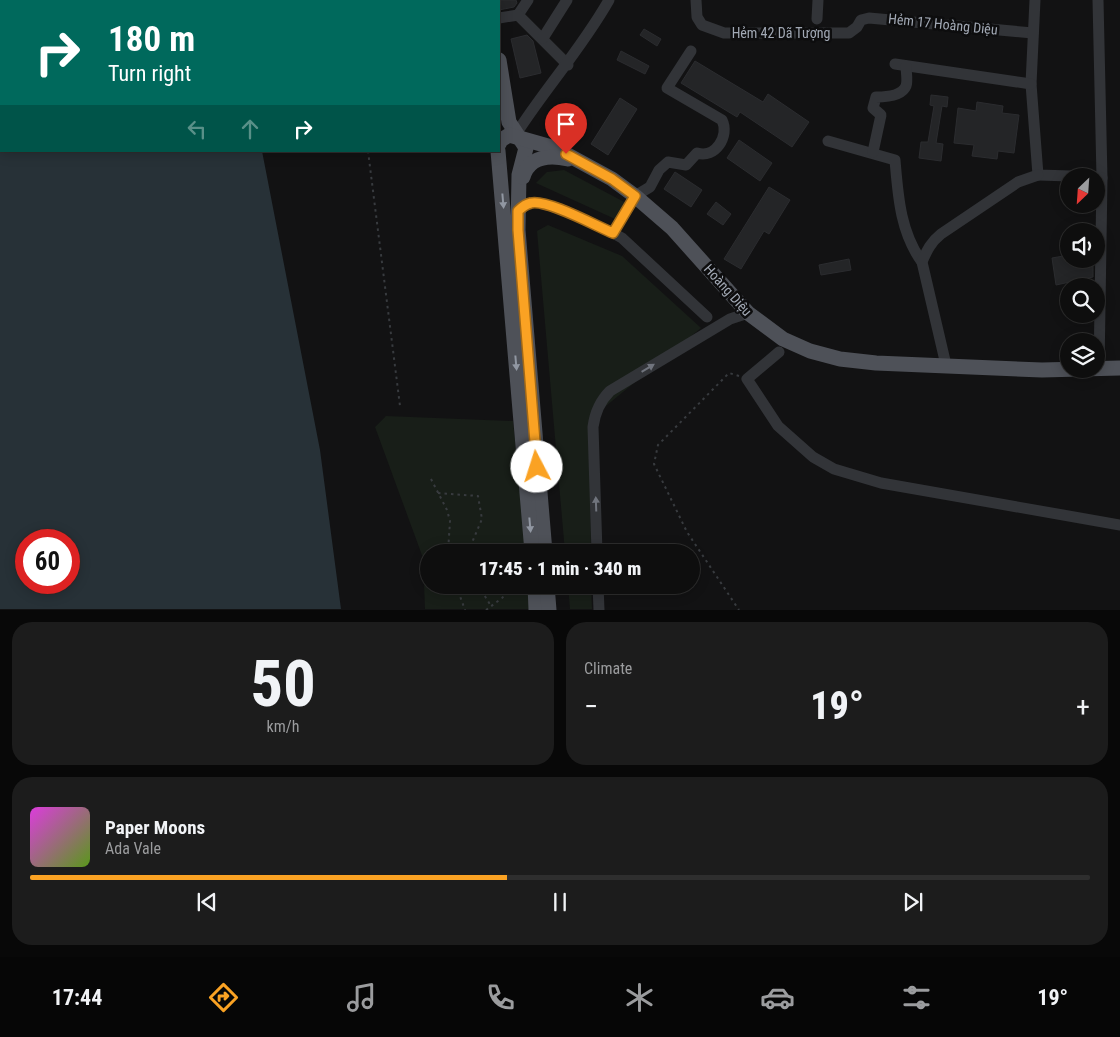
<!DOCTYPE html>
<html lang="en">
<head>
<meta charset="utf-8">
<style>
  :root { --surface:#0e0e0e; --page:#1c1c1c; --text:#f1f3f6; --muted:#9b9c9e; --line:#2e2e2e; --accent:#faa223 }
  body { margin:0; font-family:"Roboto Condensed",sans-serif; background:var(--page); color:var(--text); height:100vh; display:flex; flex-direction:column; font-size:19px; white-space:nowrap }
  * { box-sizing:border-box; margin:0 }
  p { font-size:16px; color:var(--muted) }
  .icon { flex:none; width:28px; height:28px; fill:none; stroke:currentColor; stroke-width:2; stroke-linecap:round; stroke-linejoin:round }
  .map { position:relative; height:610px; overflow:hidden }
  .details { display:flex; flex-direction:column; gap:12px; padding:12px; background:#080808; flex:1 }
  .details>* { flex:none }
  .banner { position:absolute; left:0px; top:0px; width:500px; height:152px; box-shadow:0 2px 12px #0003,0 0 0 1px var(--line); background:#00695c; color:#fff; overflow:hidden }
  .needle { width:32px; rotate:205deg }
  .buttons { position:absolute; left:1060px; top:168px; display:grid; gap:10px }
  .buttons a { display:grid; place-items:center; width:45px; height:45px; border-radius:50%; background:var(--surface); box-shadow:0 2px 12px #0003,0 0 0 1px var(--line); font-size:25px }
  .speed { position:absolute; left:15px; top:529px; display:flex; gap:10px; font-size:25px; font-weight:700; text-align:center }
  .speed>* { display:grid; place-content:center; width:65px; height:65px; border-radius:50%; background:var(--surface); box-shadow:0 2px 12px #0003,0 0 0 1px var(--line); line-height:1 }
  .speed .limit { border:8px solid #d22; background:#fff; color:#111 }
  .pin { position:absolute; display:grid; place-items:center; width:42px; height:42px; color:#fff; margin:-51px -21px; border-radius:50% 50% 50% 0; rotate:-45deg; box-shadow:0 0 5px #0007 }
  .pin .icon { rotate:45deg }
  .me { position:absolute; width:55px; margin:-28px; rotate:355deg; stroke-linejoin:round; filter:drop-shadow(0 0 4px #0008) }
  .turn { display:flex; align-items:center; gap:18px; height:105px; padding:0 25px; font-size:22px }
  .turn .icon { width:65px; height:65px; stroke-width:2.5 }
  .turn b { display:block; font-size:35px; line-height:42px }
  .lanes { display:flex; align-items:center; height:48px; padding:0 25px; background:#0003; justify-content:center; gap:25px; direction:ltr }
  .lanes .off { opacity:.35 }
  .big { font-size:38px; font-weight:800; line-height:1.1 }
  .details .card { flex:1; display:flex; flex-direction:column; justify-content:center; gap:8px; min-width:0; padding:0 18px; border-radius:20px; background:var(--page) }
  .details .dial { align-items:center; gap:0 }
  .dial b { font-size:65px; line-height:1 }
  .song { display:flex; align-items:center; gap:15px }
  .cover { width:60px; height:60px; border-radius:8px; background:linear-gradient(135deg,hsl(300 70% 55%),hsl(90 70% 35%)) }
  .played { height:5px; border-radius:2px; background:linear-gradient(90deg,var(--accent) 45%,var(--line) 45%) }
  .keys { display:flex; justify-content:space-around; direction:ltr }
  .heat { display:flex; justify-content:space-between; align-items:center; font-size:28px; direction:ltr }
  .details .tiles { flex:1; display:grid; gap:12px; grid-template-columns:1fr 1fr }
  .card:last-child { grid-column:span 2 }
  .trip { position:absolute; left:420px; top:544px; width:280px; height:50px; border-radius:25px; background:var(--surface); box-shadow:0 2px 12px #0003,0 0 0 1px var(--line); font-weight:800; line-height:50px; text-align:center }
  .tab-bar { display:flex; height:80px; justify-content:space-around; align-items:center; background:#060606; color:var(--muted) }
  .tab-bar .icon { width:35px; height:35px }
  .tab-bar .on { color:var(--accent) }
  .tab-bar b { font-size:22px; color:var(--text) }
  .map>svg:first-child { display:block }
</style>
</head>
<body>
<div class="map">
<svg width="1120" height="610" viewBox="0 0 1120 610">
  <rect width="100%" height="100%" fill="#121213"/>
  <g fill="#181e18">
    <path d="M564 170 626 203 615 219 536 183 547 172Z"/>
    <path d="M548 225 622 256 701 328 590 419 591 552H565L537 231Z"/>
    <path d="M386 416 513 421 526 552H429V585H528L529 609H425L423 558 375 427Z"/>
    <path d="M568 585H591L592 609H570Z"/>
  </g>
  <path fill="#273137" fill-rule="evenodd" d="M0 0H231L1 1V151H262L320 450 341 609H0ZM26 540H69V582H26Z"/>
  <g fill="#242527" stroke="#2b2c2f">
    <path d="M499 0H516L517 3 514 7 499 10Z"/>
    <path d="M644 29 661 39 657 46 640 35Z"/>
    <path d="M527 35 533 41 541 73 520 78 511 39Z"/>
    <path d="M621 51 649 66 645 74 617 60Z"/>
    <path d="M695 61 763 102 768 94 809 122 792 147 740 112 737 117 681 83Z"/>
    <path d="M931 95 948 97 947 107 942 106 936 143 943 144 941 161 919 158 921 142H928L934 106 930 105Z"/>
    <path d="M620 98 637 109 608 155 591 144Z"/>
    <path d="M977 102 1003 106 1002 113 1019 115 1014 153 998 151 997 159 972 156 974 145 954 143 958 108 976 111Z"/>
    <path d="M739 140 772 163 760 181 727 158Z"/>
    <path d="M675 172 702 190 691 207 664 189Z"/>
    <path d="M769 187 790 200 769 234 764 231 741 269 724 259Z"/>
    <path d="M716 202 731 214 723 225 707 214Z"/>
    <path d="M1069 255V259H1093V277L1056 285 1052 258Z"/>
    <path d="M849 259 851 270 821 275 819 265Z"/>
  </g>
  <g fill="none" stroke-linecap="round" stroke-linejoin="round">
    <g stroke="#383b3f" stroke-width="2" stroke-dasharray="2.5 4" stroke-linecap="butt">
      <path d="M349 0V1"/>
      <path d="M368 151 400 406"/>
      <path d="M739 376 729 373 658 445 654 464 687 532 739 610"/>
      <path d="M431 479 447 510 450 521 448 552"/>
      <path d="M438 493 478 496 482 519 468 552"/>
      <path d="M456 585 465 610"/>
      <path d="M478 585 491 606"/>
      <path d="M486 610 502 598 515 585"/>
    </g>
    <g stroke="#323438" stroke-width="11">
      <path d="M696 0 697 17 702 25 724 33H849L857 27 861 20 869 18 1033 33"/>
      <path d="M1035 0 1031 84 1038 175 1071 176"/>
      <path d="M1098 0 1102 178"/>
      <path d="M518 15 528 0"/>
      <path d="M499 18 518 15 568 65"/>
      <path d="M817 19 818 0"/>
      <path d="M543 38 567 0"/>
      <path d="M895 64 1031 84"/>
      <path d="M520 128C549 84 583 46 609 0"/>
      <path d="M828 141 895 160C898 195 900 232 922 262"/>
      <path d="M873 152 881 115 873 108 876 97C885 97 902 96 906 86 908 81 906 71 906 66"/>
      <path d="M1096 177 1102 178 1099 370"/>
      <path d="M518 211C522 207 526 204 531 203 547 199 596 226 613 233L635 196 650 187 659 170 668 162 686 165 697 153C715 159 730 136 722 120L667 88 691 51"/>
      <path d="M613 233 622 238 707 317"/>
      <path d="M779 352 747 379 778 426 813 457 834 469 881 483 1120 525"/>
      <path d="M946 365 922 262C927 250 931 242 941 234L1018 182 1038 175"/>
      <path d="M597 552 593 427C595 412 600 401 610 391L730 319 748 313"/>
      <path d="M598 585 599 610"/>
    </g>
    <g stroke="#4e5158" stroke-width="15">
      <path d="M470 0V1"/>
      <path d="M484 0V1"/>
      <path d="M499 60 509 122 526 148 519 175 518 230 545 552"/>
      <path d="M499 144 501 140 509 135 555 148 612 179 635 196 672 228 748 313 783 339 810 351 840 359 876 363 1042 370 1120 368"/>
      <path d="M498 151 532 552"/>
      <path d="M523 177C529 156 550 155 568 159"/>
      <path d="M535 585 536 610"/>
      <path d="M547 585 549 610"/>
    </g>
  </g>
  <defs><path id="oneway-solid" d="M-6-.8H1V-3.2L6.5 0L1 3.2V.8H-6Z" transform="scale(1.25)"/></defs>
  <g fill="#9197a2">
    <use href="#oneway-solid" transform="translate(503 201) rotate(85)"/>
    <use href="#oneway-solid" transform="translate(516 363) rotate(85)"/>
    <use href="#oneway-solid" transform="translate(530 525) rotate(85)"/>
  </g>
  <g fill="#70747d">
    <use href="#oneway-solid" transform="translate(648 368) rotate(-31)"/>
    <use href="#oneway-solid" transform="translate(596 504) rotate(-92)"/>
  </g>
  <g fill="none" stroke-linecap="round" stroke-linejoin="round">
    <g stroke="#a26917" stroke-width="12">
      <path id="route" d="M537 467 518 230V211C522 207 526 204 531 203 547 199 596 226 613 233L635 196 612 179 566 154"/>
    </g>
    <use href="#route" stroke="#faa223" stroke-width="9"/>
  </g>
  <g text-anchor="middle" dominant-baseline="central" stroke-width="5" stroke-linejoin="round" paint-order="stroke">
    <g font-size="14" fill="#a2a9b5" stroke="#0d0d0e">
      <text transform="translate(943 24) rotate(6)">Hẻm 17 Hoàng Diệu</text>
      <text x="781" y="33">Hẻm 42 Dã Tượng</text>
      <text transform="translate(728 290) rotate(48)">Hoàng Diệu</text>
    </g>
  </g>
</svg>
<div class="buttons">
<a><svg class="needle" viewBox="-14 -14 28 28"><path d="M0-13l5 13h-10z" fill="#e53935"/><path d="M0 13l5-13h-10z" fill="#9b9c9e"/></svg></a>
<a><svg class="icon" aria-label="sound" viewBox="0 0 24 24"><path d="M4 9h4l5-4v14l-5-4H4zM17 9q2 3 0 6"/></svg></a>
<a><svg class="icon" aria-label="search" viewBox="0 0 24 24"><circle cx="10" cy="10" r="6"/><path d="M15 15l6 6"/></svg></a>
<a><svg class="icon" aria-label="layers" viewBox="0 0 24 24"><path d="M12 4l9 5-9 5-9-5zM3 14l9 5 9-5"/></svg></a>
</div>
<div class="speed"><div class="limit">60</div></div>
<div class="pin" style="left:566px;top:154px;background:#d93025"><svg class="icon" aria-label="arrive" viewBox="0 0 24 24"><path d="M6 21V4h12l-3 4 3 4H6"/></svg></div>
<svg class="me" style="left:537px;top:467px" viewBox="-20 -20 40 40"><circle r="19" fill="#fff"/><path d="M0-13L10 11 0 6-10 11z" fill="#faa223"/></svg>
<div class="trip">17:45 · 1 min · 340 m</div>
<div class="banner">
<div class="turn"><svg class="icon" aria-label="right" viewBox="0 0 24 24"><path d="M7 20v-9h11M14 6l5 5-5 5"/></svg><div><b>180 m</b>Turn right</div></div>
<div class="lanes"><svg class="icon off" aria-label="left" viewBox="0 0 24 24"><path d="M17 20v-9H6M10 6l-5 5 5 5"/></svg><svg class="icon off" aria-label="ahead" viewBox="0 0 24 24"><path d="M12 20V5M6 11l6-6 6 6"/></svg><svg class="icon" aria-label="right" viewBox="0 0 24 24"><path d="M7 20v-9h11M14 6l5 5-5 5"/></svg></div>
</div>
</div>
<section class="details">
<div class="tiles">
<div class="card dial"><b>50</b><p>km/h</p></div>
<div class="card"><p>Climate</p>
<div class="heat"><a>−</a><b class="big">19°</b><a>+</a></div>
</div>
<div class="card">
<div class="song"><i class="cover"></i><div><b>Paper Moons</b><p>Ada Vale</p></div></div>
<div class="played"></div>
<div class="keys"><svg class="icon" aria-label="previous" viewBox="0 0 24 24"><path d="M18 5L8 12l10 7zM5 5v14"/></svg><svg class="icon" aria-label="pause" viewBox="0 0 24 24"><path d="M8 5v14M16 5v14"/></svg><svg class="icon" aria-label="next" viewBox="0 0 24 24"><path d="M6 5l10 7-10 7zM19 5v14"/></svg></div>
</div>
</div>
</section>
<nav class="tab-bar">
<b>17:44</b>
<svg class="icon on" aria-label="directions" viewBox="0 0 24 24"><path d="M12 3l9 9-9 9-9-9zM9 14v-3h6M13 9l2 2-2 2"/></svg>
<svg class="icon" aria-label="music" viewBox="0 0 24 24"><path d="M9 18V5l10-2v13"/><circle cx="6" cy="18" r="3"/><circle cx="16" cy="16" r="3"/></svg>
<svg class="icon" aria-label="phone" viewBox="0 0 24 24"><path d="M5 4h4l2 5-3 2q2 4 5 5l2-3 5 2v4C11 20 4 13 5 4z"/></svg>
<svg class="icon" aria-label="climate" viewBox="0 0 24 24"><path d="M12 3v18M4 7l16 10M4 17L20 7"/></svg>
<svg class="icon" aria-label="car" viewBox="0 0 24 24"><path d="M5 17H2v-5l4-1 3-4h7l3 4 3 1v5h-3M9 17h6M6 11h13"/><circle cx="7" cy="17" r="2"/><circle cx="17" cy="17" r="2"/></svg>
<svg class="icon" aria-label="filters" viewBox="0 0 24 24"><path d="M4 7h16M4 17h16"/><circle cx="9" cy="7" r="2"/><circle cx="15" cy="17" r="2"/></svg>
<b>19°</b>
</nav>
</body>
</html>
